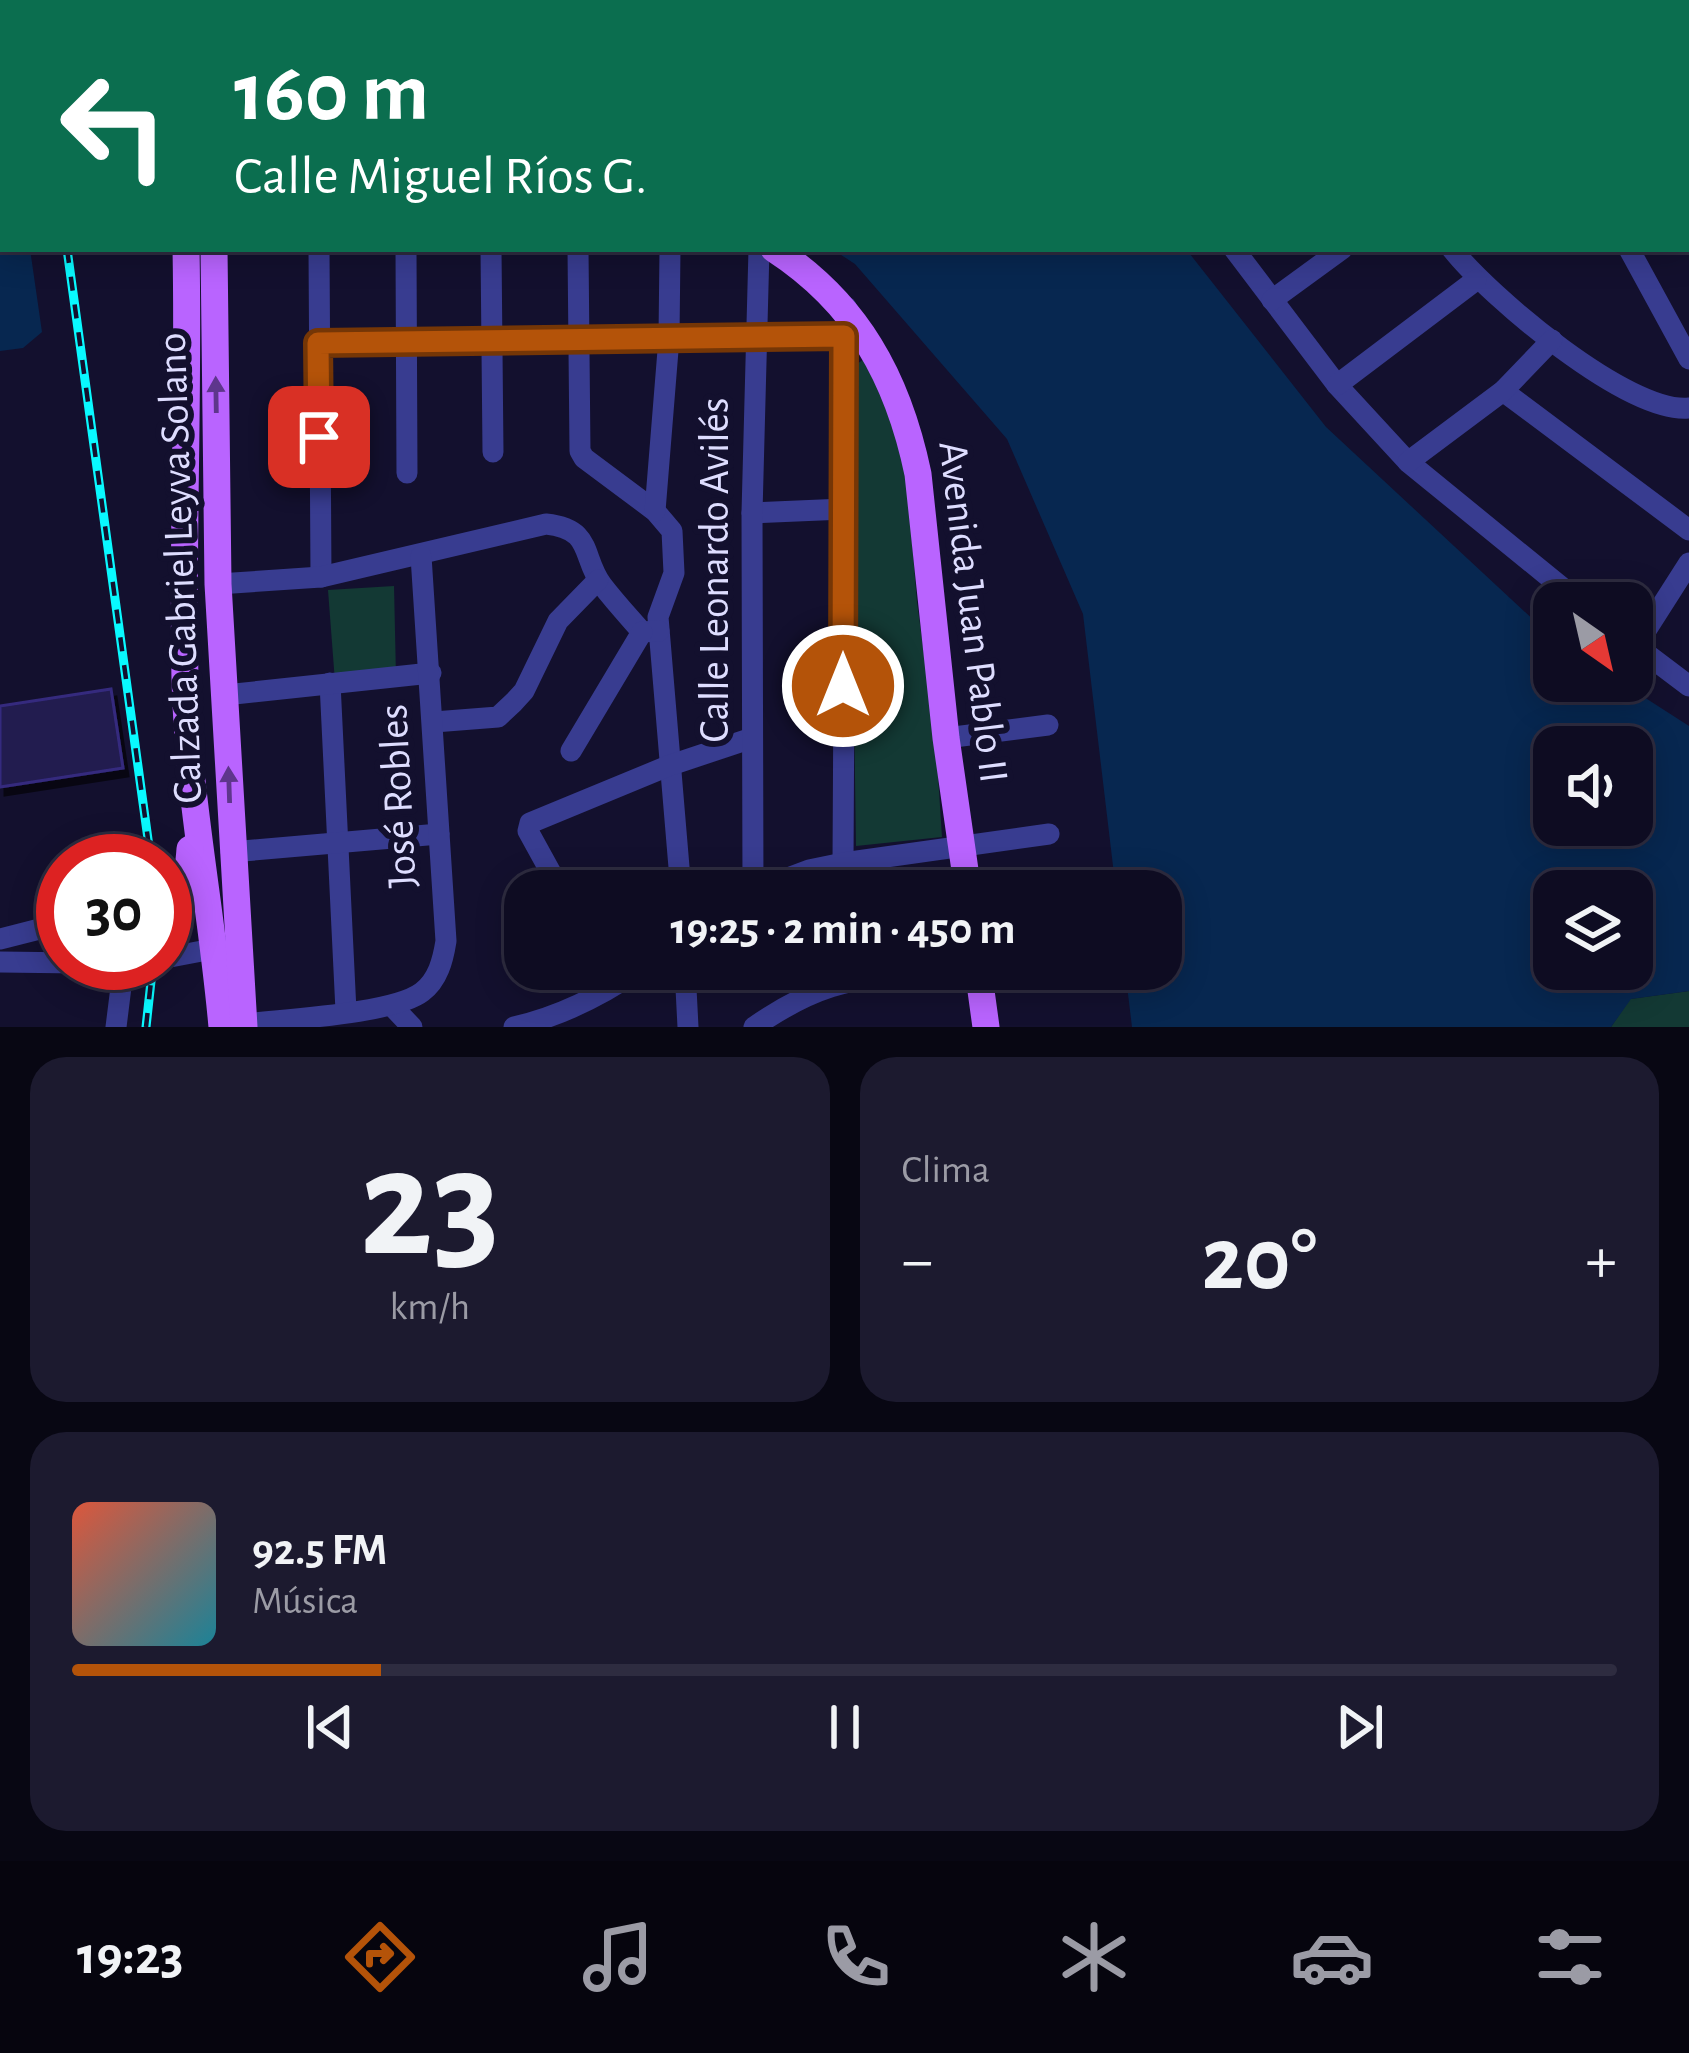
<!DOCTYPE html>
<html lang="es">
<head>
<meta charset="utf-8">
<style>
  :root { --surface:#0e0c22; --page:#1c1a2f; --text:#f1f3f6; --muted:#9b9ba5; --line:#2e2c40; --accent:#b45309 }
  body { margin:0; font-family:"Alegreya Sans",sans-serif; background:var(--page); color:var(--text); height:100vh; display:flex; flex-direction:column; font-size:45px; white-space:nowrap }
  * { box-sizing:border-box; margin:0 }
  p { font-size:39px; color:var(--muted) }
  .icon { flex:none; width:66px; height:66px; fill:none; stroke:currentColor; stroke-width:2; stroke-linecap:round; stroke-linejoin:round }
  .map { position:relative; height:1027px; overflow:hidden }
  .sheet { display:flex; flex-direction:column; gap:30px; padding:30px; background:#080713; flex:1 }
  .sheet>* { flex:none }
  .top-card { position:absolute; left:0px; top:0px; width:1689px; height:252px; box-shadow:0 6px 30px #0003,0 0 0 3px var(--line); background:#0b6e4f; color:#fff; overflow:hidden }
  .needle { width:78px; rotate:146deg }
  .buttons { position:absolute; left:1533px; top:582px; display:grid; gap:24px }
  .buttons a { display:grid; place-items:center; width:120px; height:120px; border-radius:24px; background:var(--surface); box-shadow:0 6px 30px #0003,0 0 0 3px var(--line); font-size:60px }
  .speed { position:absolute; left:36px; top:834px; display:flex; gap:24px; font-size:60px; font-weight:700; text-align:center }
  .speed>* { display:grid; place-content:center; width:156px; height:156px; border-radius:50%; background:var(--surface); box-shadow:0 6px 30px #0003,0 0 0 3px var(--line); line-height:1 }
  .speed .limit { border:18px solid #d22; background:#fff; color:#111 }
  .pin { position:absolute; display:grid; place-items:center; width:102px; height:102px; color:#fff; margin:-51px; border-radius:24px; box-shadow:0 6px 18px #0006 }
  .me { position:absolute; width:132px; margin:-66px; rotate:0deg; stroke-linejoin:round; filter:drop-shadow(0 0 9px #0008) }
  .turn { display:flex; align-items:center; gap:42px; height:252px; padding:0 36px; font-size:54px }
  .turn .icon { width:156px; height:156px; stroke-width:2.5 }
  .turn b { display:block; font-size:84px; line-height:102px }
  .big { font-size:90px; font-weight:600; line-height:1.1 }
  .sheet .widget { flex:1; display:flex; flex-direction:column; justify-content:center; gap:18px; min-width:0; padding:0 42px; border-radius:36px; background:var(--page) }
  .sheet .dial { align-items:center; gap:0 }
  .dial b { font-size:156px; line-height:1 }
  .song { display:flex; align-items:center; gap:36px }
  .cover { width:144px; height:144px; border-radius:18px; background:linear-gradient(135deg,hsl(10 70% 55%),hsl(190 70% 35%)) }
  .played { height:12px; border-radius:6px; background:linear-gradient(90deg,var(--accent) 20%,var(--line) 20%) }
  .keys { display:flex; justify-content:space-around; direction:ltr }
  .heat { display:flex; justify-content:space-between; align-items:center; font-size:66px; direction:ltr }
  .sheet .tiles { flex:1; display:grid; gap:30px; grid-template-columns:1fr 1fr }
  .widget:last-child { grid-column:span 2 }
  .trip { position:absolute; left:504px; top:870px; width:678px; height:120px; border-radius:36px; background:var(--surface); box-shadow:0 6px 30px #0003,0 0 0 3px var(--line); font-weight:600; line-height:120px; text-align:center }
  .tab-bar { display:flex; height:192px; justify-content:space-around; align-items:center; background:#06050e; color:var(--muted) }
  .tab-bar .icon { width:84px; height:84px }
  .tab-bar .selected { color:var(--accent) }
  .tab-bar b { font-size:54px; color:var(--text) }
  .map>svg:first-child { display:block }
</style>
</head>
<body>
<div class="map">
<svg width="1689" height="1027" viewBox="0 0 1689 1027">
  <defs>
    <filter id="shadow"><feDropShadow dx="5" dy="8" stdDeviation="0" flood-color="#0009"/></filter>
  </defs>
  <rect width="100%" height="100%" fill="#13102e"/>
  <g fill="#133934">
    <path d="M866 358 904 447 917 602 936 745 942 837 856 846 849 369Z"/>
    <path d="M394 586 396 677 335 682 328 590Z"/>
    <path d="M1689 991V1027H1611L1630 999Z"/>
  </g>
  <g fill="#072750" fill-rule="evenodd">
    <path d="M0 0 11 3H3V249H30L42 332 23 348 0 351Z"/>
    <path d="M420 0H915L922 3H425Z"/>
    <path d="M832 249H1186L1326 427 1554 639V681H1619L1689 726V991L1631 999 1611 1027H1132L1125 969H1161V891H1116L1083 614 1007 439 855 264ZM1554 747H1632V825H1554ZM1554 891H1632V969H1554Z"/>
  </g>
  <path fill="#221b50" stroke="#352b7e" stroke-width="3" filter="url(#shadow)" d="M111 689 123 768 0 787V706Z"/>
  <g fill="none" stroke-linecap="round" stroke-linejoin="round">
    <g stroke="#383c90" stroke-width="21">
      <path d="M318 0V3"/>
      <path d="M968 0 978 3"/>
      <path d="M1191 0 1193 3"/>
      <path d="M1418 0 1420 3"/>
      <path d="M1495 0 1497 3"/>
      <path d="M1578 0 1579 3"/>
      <path d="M1660 0 1662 3"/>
      <path d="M1053 3 1058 0"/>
      <path d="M1231 3 1236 0"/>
      <path d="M1332 3 1336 0"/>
      <path d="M1686 16 1689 14"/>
      <path d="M1686 48 1689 53"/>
      <path d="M1686 195 1689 200"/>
      <path d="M319 249 321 577"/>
      <path d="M406 249 407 473"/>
      <path d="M491 249 493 452"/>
      <path d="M578 249 580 451 584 458 655 511 672 531 674 573 658 617 681 891"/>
      <path d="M1234 249 1337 385 1408 462 1581 603"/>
      <path d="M1452 249C1489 296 1628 414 1689 408"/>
      <path d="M1629 249 1689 359"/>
      <path d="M1272 300 1342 249"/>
      <path d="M318 343 844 336"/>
      <path d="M1337 385 1476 280"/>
      <path d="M1503 391 1689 530"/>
      <path d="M1408 462 1503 391 1552 340"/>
      <path d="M655 511 669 338 670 249"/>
      <path d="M752 513 844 509"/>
      <path d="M218 584 321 577 546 524C594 529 581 557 602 585 615 602 629 617 642 632L659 631"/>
      <path d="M1632 643 1689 686"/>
      <path d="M1636 646 1689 563"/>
      <path d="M330 683 346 1011"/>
      <path d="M225 695 431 673"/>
      <path d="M434 722 498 717 514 702 524 691 558 621 598 580"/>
      <path d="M946 738 1048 725"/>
      <path d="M571 751 642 632"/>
      <path d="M231 852 439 834"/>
      <path d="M843 863 846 307"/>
      <path d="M561 891 528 831 530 823 668 766 752 738"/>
      <path d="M753 891 752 513 759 249"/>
      <path d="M753 891 809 870 843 863 1049 834"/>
      <path d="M0 939 63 923"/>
      <path d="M165 958 223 947"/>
      <path d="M0 962 79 963"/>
      <path d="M685 969 688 1027"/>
      <path d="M393 1007 412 1027"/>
      <path d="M244 1024C286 1019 393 1014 422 992 438 980 443 960 446 941L421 556"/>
      <path d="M116 1027 124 963"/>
      <path d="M514 1027C561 1016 600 997 640 969"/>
      <path d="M754 1027C819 982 851 980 927 969"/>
    </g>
    <g stroke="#b964ff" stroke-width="27">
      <path d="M215 0V3"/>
      <path d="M375 0 384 3"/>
      <path d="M187 3V0"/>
      <path d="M186 249C189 393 182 537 185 680 188 797 212 911 222 1027"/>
      <path d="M214 249 218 584 244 1027"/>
      <path d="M774 249C857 303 898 378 918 474L946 738 968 891"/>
      <path d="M168 903C188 888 188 873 190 849"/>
      <path d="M978 969 986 1027"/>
    </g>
    <g stroke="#09f9ff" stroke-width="9">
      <g id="rail">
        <path d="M33 0 34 3"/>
        <path d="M67 249 151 861"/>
        <path d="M146 1027 153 963"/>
      </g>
    </g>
    <use href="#rail" stroke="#13102e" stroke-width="4.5" stroke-dasharray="14" stroke-linecap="butt"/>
  </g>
  <defs><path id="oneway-solid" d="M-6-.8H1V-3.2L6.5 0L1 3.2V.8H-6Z" transform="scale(3)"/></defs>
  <g fill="#5e368c">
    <use href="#oneway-solid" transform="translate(216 395) rotate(-91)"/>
    <use href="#oneway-solid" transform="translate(229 785) rotate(-92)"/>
  </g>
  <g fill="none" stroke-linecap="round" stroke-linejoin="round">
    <g stroke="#753606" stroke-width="30">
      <path id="route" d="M319 437 318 343 844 336 843 686"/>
    </g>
    <use href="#route" stroke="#b45309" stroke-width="21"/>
  </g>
  <g text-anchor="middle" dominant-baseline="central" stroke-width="12" stroke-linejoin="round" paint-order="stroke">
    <g font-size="42" fill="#deddff" stroke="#13102e">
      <text transform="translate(180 568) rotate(-92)">Calzada Gabriel Leyva Solano</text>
      <text transform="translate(715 570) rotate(-90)">Calle Leonardo Avilés</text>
      <text transform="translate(973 612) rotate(83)">Avenida Juan Pablo II</text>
      <text transform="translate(398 796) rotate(-93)">José Robles</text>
    </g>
  </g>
</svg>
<div class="buttons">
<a><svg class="needle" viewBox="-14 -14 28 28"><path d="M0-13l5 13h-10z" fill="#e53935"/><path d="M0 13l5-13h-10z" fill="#9b9ba5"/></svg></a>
<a><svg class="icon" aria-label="sound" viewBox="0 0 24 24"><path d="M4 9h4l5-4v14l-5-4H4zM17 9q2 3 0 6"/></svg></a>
<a><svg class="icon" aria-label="layers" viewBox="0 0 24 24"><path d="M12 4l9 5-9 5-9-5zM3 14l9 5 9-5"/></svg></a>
</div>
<div class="speed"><div class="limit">30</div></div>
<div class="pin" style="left:319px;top:437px;background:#d93025"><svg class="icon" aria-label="arrive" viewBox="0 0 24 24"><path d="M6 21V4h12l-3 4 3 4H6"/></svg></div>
<svg class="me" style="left:843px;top:686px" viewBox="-20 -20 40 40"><circle r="17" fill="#b45309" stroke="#fff" stroke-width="3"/><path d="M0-11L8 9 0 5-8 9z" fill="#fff"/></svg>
<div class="trip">19:25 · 2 min · 450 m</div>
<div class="top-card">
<div class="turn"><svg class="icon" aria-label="left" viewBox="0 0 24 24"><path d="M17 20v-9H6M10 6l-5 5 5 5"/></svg><div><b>160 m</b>Calle Miguel Ríos G.</div></div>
</div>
</div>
<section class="sheet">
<div class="tiles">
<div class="widget dial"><b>23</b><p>km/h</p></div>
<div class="widget"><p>Clima</p>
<div class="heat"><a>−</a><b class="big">20°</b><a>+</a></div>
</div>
<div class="widget">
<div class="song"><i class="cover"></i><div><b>92.5 FM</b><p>Música</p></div></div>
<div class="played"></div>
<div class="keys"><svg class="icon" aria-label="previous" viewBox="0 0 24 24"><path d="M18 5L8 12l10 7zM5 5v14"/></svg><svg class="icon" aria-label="pause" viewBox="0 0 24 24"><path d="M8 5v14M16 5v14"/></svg><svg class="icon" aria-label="next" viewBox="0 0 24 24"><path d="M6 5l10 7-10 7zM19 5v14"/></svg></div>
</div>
</div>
</section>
<nav class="tab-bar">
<b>19:23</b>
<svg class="icon selected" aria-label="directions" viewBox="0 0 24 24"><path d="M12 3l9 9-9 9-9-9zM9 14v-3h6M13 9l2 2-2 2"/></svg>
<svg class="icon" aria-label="music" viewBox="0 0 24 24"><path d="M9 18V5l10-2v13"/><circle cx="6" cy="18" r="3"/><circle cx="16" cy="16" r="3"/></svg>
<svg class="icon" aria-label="phone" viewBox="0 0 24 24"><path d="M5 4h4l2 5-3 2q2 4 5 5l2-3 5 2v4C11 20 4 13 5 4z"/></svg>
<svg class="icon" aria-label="climate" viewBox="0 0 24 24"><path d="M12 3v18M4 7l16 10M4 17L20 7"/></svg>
<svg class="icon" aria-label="car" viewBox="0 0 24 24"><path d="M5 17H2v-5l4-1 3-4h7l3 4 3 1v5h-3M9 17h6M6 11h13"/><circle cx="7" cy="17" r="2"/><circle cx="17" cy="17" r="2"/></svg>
<svg class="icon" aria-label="filters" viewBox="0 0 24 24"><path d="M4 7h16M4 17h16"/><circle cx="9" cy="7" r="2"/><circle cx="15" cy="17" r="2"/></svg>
</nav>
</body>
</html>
